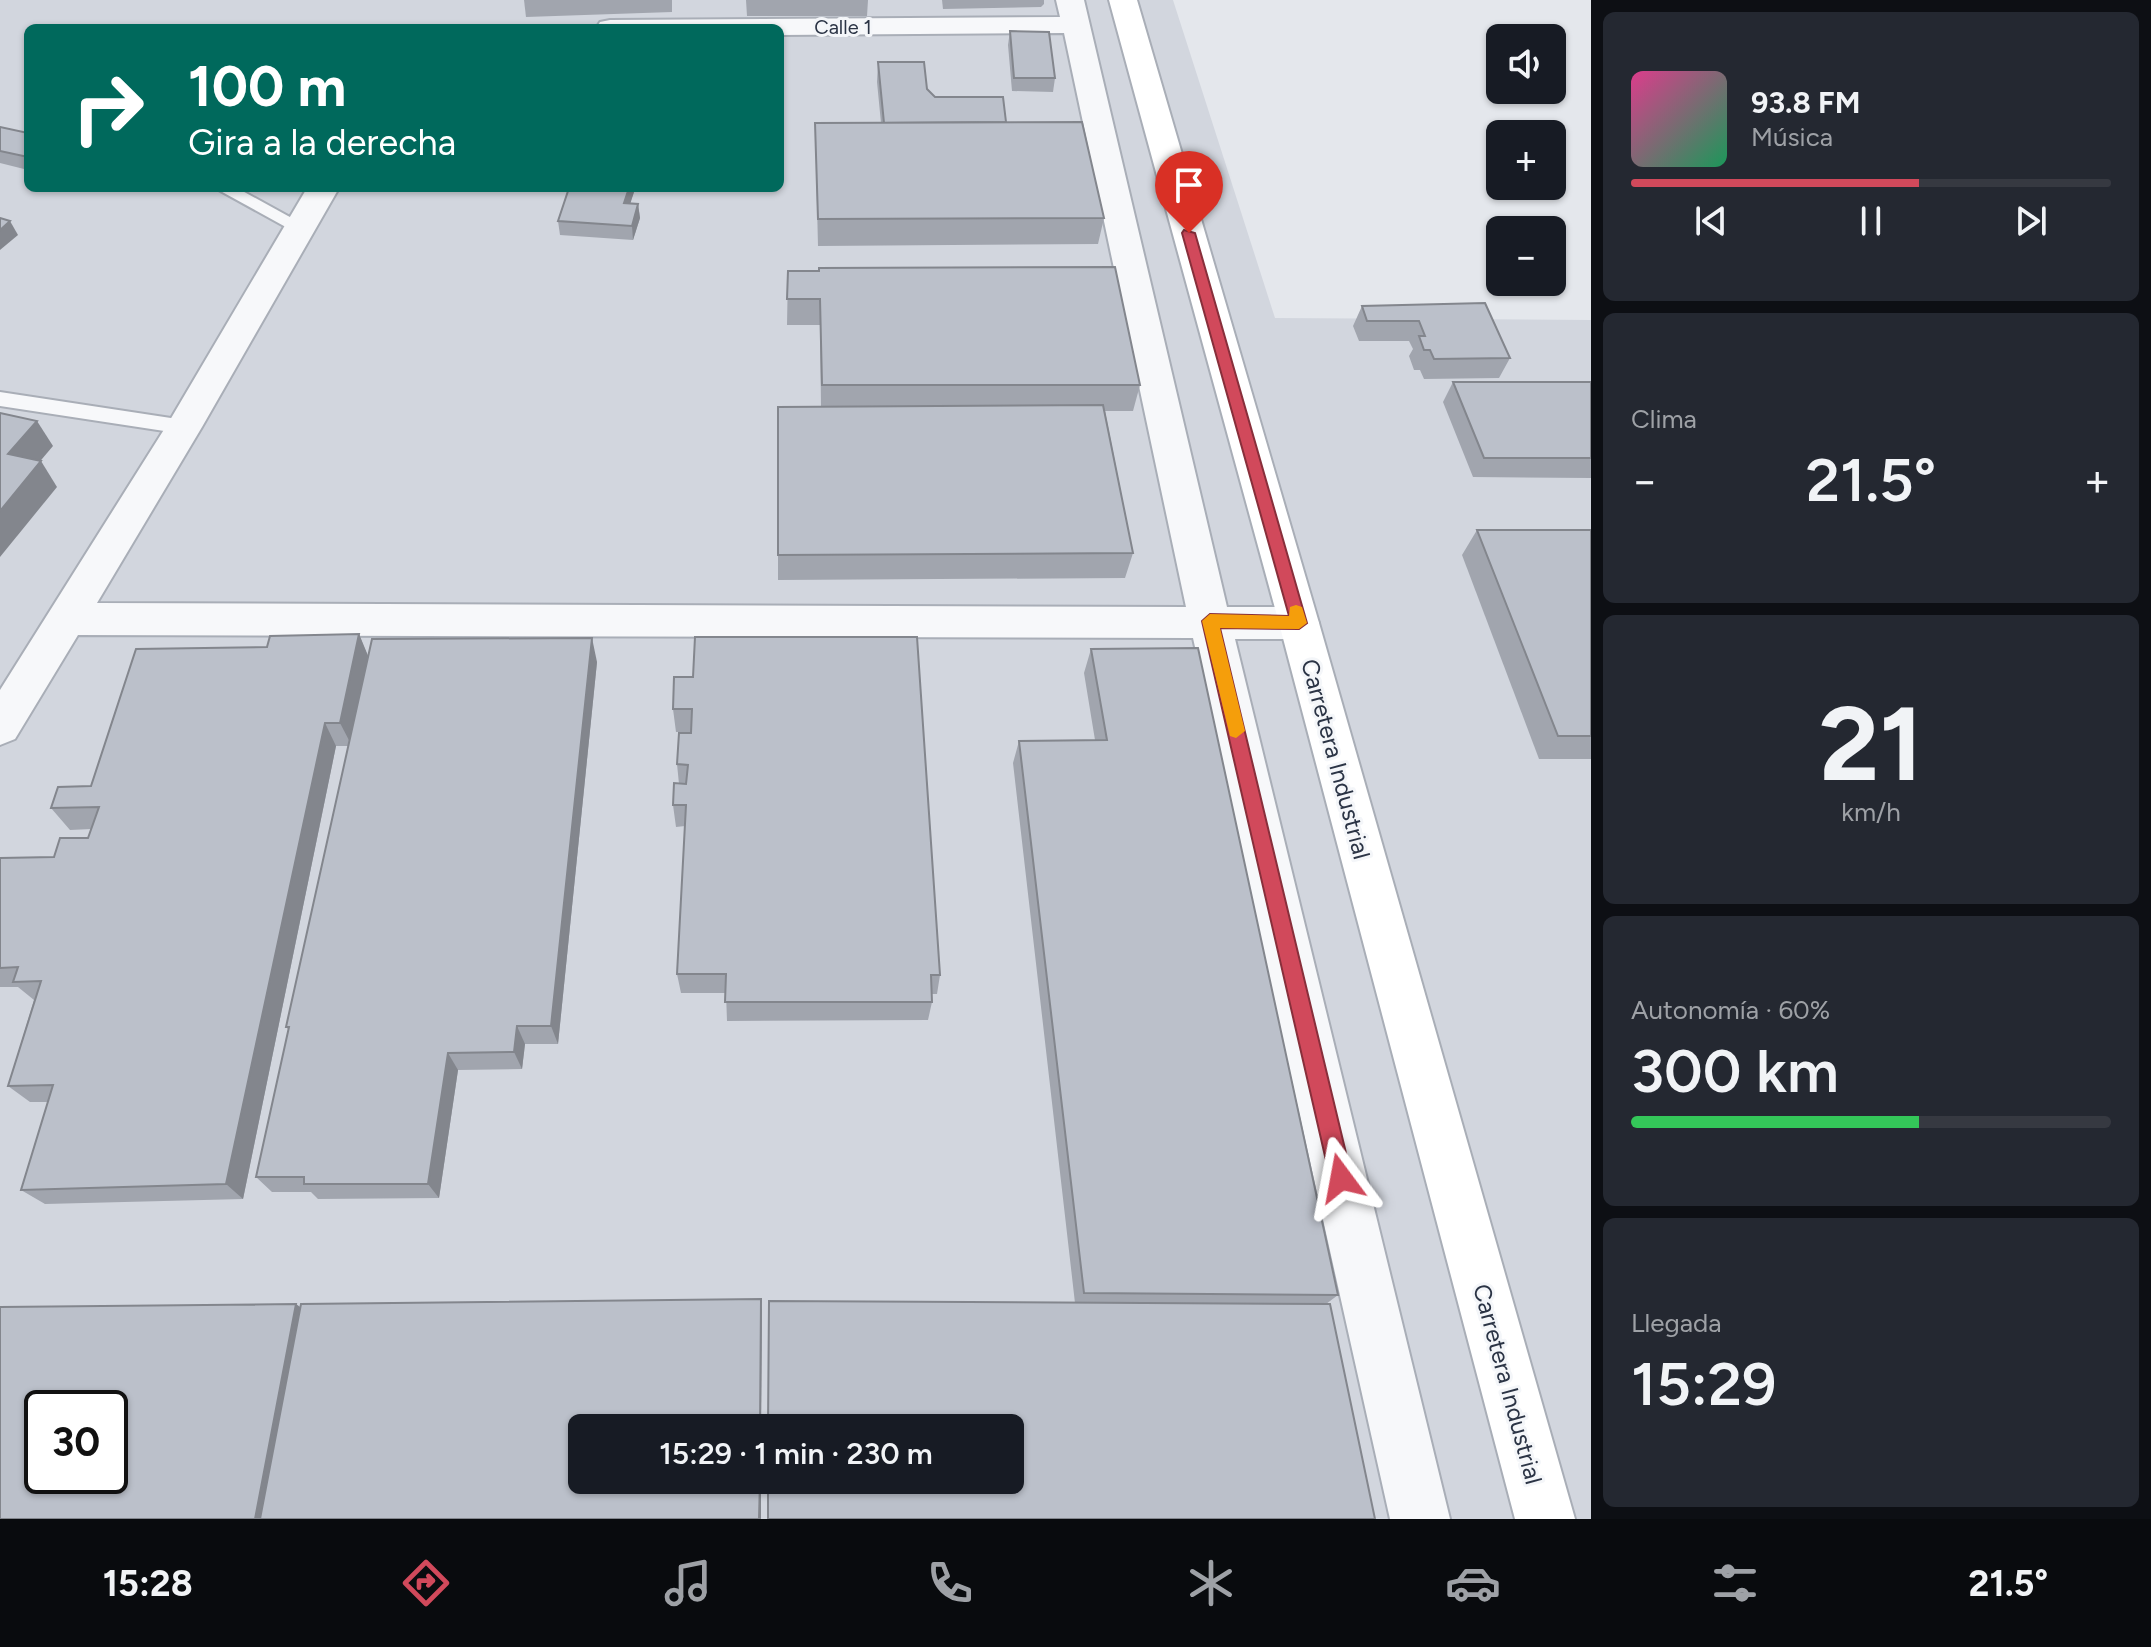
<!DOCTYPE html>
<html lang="es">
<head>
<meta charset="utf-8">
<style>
  :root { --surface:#171b24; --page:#242831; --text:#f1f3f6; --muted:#9ea1a6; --line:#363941; --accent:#d1495b }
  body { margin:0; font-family:Figtree,sans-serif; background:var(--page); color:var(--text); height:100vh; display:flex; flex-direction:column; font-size:30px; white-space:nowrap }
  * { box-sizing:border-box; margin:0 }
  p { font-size:26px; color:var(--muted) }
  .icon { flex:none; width:44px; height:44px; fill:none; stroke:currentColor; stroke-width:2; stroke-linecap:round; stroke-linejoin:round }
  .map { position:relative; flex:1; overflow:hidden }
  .sheet { display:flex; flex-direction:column; gap:12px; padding:12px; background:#0d0f14; width:560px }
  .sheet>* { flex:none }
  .hud { position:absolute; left:24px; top:24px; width:760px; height:168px; border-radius:12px; box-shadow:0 2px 6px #0004; background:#00695c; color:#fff; overflow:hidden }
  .tools { position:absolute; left:1486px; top:24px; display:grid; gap:16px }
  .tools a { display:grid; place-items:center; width:80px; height:80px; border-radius:12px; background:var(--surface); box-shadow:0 2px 6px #0004; font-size:40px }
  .speed { position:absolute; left:24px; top:1390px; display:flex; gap:16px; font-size:40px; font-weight:700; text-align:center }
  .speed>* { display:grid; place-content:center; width:104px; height:104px; border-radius:50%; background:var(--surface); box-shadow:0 2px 6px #0004; line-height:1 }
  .speed .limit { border:4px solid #111; border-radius:12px; background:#fff; color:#111 }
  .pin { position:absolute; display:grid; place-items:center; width:68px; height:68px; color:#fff; margin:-82px -34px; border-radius:50% 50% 50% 0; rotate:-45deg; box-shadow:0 0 8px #0007 }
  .pin .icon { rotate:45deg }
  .me { position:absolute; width:88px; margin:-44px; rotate:347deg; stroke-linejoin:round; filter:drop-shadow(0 0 6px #0008) }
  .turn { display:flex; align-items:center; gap:28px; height:168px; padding:0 32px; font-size:36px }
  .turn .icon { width:104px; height:104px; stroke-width:2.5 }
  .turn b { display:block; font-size:56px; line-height:68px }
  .big { font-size:60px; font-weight:600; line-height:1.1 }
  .sheet .widget { flex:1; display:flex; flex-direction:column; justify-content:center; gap:12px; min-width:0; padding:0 28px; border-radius:12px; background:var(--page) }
  .sheet .dial { align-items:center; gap:0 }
  .dial b { font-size:104px; line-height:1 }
  .song { display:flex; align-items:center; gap:24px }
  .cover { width:96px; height:96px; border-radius:12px; background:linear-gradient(135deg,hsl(330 70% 55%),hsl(150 70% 35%)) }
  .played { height:8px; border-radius:4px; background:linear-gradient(90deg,var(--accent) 60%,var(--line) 60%) }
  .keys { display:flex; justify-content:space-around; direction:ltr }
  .heat { display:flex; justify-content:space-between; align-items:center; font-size:44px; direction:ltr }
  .charge { height:12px; border-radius:6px; background:linear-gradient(90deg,#34c759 60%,var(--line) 0) }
  .trip { position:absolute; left:568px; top:1414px; width:456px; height:80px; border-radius:12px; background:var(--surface); box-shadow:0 2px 6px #0004; font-weight:600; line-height:80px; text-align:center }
  .tabs { display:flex; height:128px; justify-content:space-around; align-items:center; background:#090b0e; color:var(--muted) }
  .tabs .icon { width:56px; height:56px }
  .tabs .selected { color:var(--accent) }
  .tabs b { font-size:36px; color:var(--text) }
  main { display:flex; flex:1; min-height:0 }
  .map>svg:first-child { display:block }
</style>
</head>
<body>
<main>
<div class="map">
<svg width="1591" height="1519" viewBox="0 0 1591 1519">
  <rect width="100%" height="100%" fill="#e4e7ec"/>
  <path fill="#d2d6de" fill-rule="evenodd" d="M0 0H1173L1275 318 1591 320V1519H0ZM28 28H780V188H28ZM42 1408H110V1476H42ZM582 1428H1010V1480H582Z"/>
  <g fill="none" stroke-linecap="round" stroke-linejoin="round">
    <g stroke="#a9aeb7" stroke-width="4">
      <g id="lane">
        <path d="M215 188H237L308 227 305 231H293Z"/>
        <path d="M0 392 184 420 194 427 184 434 0 406Z"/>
      </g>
    </g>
    <g stroke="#a9aeb7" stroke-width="4">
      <path id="street" d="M1056 0H1084L1227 607H1299L1313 612 1319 623 1313 634 1299 639H1235L1450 1519H1390L1193 638 78 635 15 739 0 745V690L170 420 307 188H339L202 427 97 603 1186 607 1064 33 780 35V28H596L600 22 610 20 1060 17Z"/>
    </g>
    <g stroke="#a9aeb7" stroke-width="4">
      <path id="secondary" d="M1109 0H1137L1319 623 1575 1519H1515L1279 623Z"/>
    </g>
    <use href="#lane" fill="#f7f8fa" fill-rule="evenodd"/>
    <use href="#street" fill="#f7f8fa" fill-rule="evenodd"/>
    <use href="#secondary" fill="#fff" fill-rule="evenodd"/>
  </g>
  <g fill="#a1a5ae">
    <path d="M524 0H672V12L526 17Z"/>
    <path d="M746 0H868L867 16H747Z"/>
    <path d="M942 0H1044V4L1041 7 943 9Z"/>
    <path d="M1010 31 1055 78 1053 92 1012 91 1008 45Z"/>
    <path d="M878 62 927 89 935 97 1006 122 1104 218 1098 244 818 246 815 123H881L877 82Z"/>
    <path d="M0 127 28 133V170L0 163Z"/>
    <path d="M634 192 630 203 638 204 640 218 633 240 560 235 558 221Z"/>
    <path d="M788 271 1140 385 1133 411H1105L1133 553 1125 578 778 580V407L821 406 820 325H787Z"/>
    <path d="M1485 303 1510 358 1499 378 1424 379 1420 370H1414L1409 356 1413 349 1409 341H1359L1353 326 1362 306Z"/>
    <path d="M1453 382H1591V478L1473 477 1443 402Z"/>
    <path d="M1477 530H1591V759H1539L1462 555Z"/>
    <path d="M359 634 368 657 597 662 558 1044H525L522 1069 458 1070 439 1198 318 1199 311 1192H272L256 1177 289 1030 286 1027 349 746H336L243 1199 45 1204 21 1190 48 1102H30L8 1086 34 1000 18 987H0V858L54 857 88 838 91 829 70 830 51 808 91 786 267 647Z"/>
    <path d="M1091 649 1338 1295 1326 1304 1075 1303 1013 763 1019 741 1095 740 1084 673Z"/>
    <path d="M674 677 940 975 937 994H932V1002L928 1020 727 1021 726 993H681L677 974 685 826 676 827 673 805 679 784 677 764 691 732H676L673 709Z"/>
  </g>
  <g fill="#83868d">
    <path d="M629 188H633L634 192 626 217 624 203Z"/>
    <path d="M638 204 640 218 633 240 632 226Z"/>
    <path d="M10 221 18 235 0 250V230Z"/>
    <path d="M37 421 53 446 25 479 8 454Z"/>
    <path d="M41 461 57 487 0 557V511Z"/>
    <path d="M359 634 369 658 352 746 340 723Z"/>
    <path d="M592 638 597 662 558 1044 551 1026Z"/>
    <path d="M325 723 336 746 243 1199 226 1184Z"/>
    <path d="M517 1026 525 1044 522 1069 514 1052Z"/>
    <path d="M448 1053 458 1070 439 1198 428 1184Z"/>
    <path d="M761 1299 762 1311 761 1428H760Z"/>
    <path d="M296 1304 311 1315 274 1519H255Z"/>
    <path d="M760 1480H761V1519H759Z"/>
  </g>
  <g fill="#bbc0ca" stroke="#83868d" stroke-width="2" fill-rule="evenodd">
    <path d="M1010 31 1049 32 1055 78H1014Z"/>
    <path d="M878 62H924L927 89 935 97H1003L1006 122 884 123Z"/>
    <path d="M1082 122 1104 218 818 219 815 123Z"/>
    <path d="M0 127 28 133V157L0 151Z"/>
    <path d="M569 188H629L624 203 638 204 632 226 558 221Z"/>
    <path d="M0 218 10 221 0 230Z"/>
    <path d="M1115 267 1140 385H822L820 299H787L788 271H819V268Z"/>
    <path d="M1485 303 1510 358 1434 359 1430 350H1424L1419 336H1425L1419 321H1367L1362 306Z"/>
    <path d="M1453 382H1591V458H1484Z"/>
    <path d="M1103 405 1133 553 778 555V407Z"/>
    <path d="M0 413 37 421 8 454 41 461 0 511Z"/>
    <path d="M1477 530H1591V736H1558Z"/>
    <path d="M359 634 340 723H325L226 1184 21 1190 53 1085 8 1086 41 981 13 982 18 967 0 968V858L54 857 60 838H88L99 807 51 808 58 787 91 786 136 649 267 647 270 636Z"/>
    <path d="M695 637H917L940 975H931L932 1002H725L726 974H677L686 805H673L674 783 686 784 688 765 677 764 679 733H691L692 709H673L674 677H693Z"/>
    <path d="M592 638 551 1026H517L514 1052 448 1053 428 1184H304V1177H256L289 1027H286L372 639Z"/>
    <path d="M1198 648 1338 1295 1084 1293 1019 741 1107 740 1091 649Z"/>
    <path d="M761 1299 760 1428H582V1480H760L759 1519H260L301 1304Z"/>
    <path d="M769 1301 1330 1304 1375 1519H768V1480H1010V1428H768Z"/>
    <path d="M296 1304 255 1519H0V1307ZM42 1408H110V1476H42Z"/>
  </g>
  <path fill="#d1495b" stroke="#882f3b" stroke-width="2" d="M1184 230 1195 233 1307 623 1299 629 1220 628 1352 1178 1349 1186 1341 1189 1333 1186 1330 1178 1202 621 1210 614 1289 616 1182 233Z"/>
  <path fill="#f59e0b" d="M1296 605 1302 607 1307 623 1299 629 1220 628 1245 731 1236 738 1230 736 1202 621 1210 614 1289 616 1290 607Z"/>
  <g text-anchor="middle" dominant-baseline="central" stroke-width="6" stroke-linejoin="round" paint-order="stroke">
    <g font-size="20" fill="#2b3445" stroke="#f4f6f9">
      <text x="843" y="27">Calle 1</text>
    </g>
    <g font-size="24" fill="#2b3445" stroke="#f4f6f9">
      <text transform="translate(1336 759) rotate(75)">Carretera Industrial</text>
      <text transform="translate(1508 1384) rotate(75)">Carretera Industrial</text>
    </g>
  </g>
</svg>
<div class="tools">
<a><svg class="icon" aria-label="sound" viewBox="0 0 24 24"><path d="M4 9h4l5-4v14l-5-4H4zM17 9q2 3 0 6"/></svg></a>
<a>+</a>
<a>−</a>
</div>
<div class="speed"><div class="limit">30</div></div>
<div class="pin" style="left:1189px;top:233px;background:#d93025"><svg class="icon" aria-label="arrive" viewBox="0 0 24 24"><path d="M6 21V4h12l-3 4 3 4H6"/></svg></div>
<svg class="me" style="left:1341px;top:1178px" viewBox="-20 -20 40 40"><path d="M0-17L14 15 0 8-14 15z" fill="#d1495b" stroke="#fff" stroke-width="4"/></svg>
<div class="trip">15:29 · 1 min · 230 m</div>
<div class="hud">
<div class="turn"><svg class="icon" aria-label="right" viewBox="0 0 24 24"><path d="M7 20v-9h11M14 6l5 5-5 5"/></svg><div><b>100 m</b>Gira a la derecha</div></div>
</div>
</div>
<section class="sheet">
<div class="widget">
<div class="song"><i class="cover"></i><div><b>93.8 FM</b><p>Música</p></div></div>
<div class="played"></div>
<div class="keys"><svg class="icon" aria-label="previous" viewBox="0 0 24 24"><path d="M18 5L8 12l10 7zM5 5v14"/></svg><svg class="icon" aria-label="pause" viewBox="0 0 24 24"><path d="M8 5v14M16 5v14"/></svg><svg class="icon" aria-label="next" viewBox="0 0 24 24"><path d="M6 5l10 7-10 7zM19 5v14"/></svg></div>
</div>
<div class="widget"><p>Clima</p>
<div class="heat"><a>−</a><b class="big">21.5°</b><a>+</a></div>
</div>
<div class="widget dial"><b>21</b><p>km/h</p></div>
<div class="widget"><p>Autonomía · 60%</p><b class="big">300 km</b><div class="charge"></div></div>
<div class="widget"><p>Llegada</p><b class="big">15:29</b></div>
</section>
</main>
<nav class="tabs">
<b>15:28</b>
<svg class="icon selected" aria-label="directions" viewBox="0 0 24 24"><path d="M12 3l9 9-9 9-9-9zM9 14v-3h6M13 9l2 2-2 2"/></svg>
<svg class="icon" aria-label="music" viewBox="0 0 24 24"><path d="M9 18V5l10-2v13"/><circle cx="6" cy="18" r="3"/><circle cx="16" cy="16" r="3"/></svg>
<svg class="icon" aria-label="phone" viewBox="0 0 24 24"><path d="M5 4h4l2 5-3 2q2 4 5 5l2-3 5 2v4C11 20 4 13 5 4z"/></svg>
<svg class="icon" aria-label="climate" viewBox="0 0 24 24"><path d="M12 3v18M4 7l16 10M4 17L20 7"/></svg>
<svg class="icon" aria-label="car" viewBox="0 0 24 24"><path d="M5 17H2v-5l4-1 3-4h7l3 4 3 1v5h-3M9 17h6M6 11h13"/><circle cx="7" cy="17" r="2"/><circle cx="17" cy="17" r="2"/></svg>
<svg class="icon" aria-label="filters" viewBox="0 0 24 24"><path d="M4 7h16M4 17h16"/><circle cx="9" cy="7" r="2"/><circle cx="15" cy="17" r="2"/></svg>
<b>21.5°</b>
</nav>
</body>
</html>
